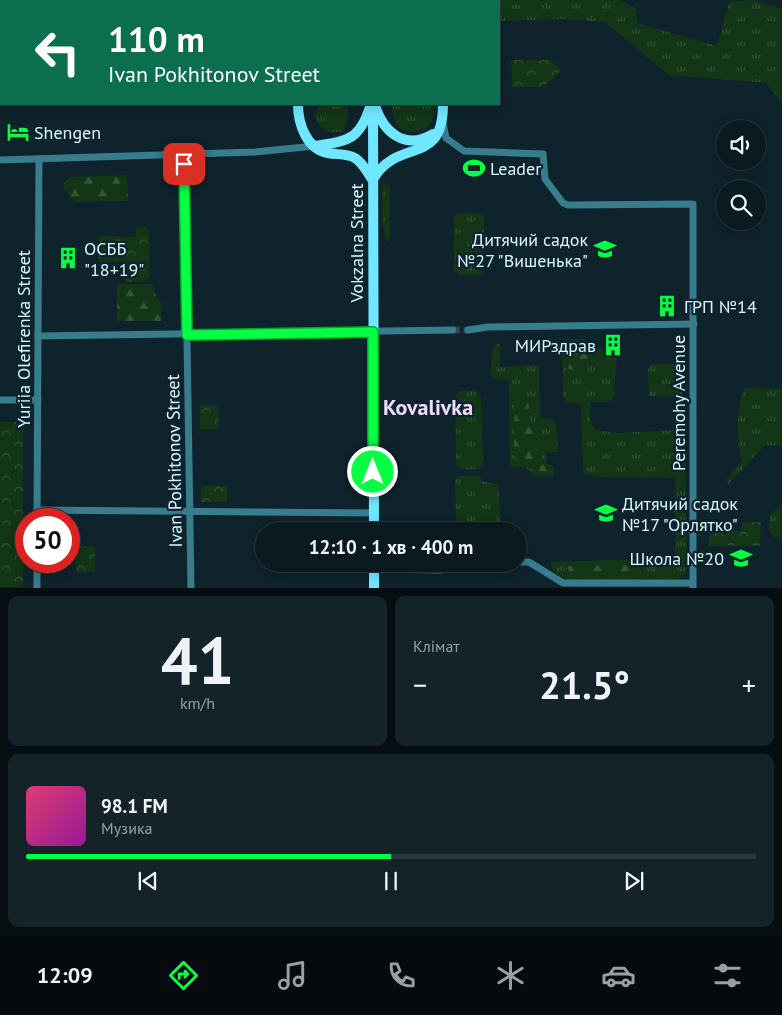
<!DOCTYPE html>
<html lang="uk">
<head>
<meta charset="utf-8">
<style>
  :root { --surface:#0b1a21; --page:#14232a; --text:#f1f3f6; --muted:#9aa1a5; --line:#2b383f; --accent:#06ff45 }
  body { margin:0; font-family:"PT Sans",sans-serif; background:var(--page); color:var(--text); height:100vh; display:flex; flex-direction:column; font-size:19px; white-space:nowrap }
  * { box-sizing:border-box; margin:0 }
  p { font-size:16px; color:var(--muted) }
  .icon { flex:none; width:28px; height:28px; fill:none; stroke:currentColor; stroke-width:2; stroke-linecap:round; stroke-linejoin:round }
  .map { position:relative; height:588px; overflow:hidden }
  .details { display:flex; flex-direction:column; gap:8px; padding:8px; background:#060e12; flex:1 }
  .details>* { flex:none }
  .top-card { position:absolute; left:0px; top:0px; width:500px; height:105px; box-shadow:0 2px 12px #0003,0 0 0 1px var(--line); background:#0b6e4f; color:#fff; overflow:hidden }
  .tools { position:absolute; left:716px; top:120px; display:grid; gap:10px }
  .tools a { display:grid; place-items:center; width:50px; height:50px; border-radius:50%; background:var(--surface); box-shadow:0 2px 12px #0003,0 0 0 1px var(--line); font-size:25px }
  .speed { position:absolute; left:15px; top:508px; display:flex; gap:10px; font-size:25px; font-weight:700; text-align:center }
  .speed>* { display:grid; place-content:center; width:65px; height:65px; border-radius:50%; background:var(--surface); box-shadow:0 2px 12px #0003,0 0 0 1px var(--line); line-height:1 }
  .speed .limit { border:8px solid #d22; background:#fff; color:#111 }
  .pin { position:absolute; display:grid; place-items:center; width:42px; height:42px; color:#fff; margin:-21px; border-radius:10px; box-shadow:0 2px 8px #0006 }
  .me { position:absolute; width:55px; margin:-28px; rotate:0deg; stroke-linejoin:round; filter:drop-shadow(0 0 4px #0008) }
  .turn { display:flex; align-items:center; gap:18px; height:105px; padding:0 25px; font-size:22px }
  .turn .icon { width:65px; height:65px; stroke-width:2.5 }
  .turn b { display:block; font-size:35px; line-height:42px }
  .big { font-size:38px; font-weight:700; line-height:1.1 }
  .details .widget { flex:1; display:flex; flex-direction:column; justify-content:center; gap:8px; min-width:0; padding:0 18px; border-radius:10px; background:var(--page) }
  .details .dial { align-items:center; gap:0 }
  .dial b { font-size:65px; line-height:1 }
  .song { display:flex; align-items:center; gap:15px }
  .cover { width:60px; height:60px; border-radius:8px; background:linear-gradient(135deg,hsl(340 70% 55%),hsl(300 70% 35%)) }
  .played { height:5px; border-radius:2px; background:linear-gradient(90deg,var(--accent) 50%,var(--line) 50%) }
  .keys { display:flex; justify-content:space-around; direction:ltr }
  .heat { display:flex; justify-content:space-between; align-items:center; font-size:28px; direction:ltr }
  .details .tiles { flex:1; display:grid; gap:8px; grid-template-columns:1fr 1fr }
  .widget:last-child { grid-column:span 2 }
  .trip { position:absolute; left:255px; top:522px; width:272px; height:50px; border-radius:25px; background:var(--surface); box-shadow:0 2px 12px #0003,0 0 0 1px var(--line); font-weight:700; line-height:50px; text-align:center }
  .dock { display:flex; height:80px; justify-content:space-around; align-items:center; background:#040a0d; color:var(--muted) }
  .dock .icon { width:35px; height:35px }
  .dock .selected { color:var(--accent) }
  .dock b { font-size:22px; color:var(--text) }
  .map>svg:first-child { display:block }
</style>
</head>
<body>
<div class="map">
<svg width="782" height="588" viewBox="0 0 782 588">
  <defs>
    <pattern id="grass-tufts" width="24" height="20" patternUnits="userSpaceOnUse" patternTransform="scale(1.25)"><rect width="24" height="20" fill="#123616"/><path d="M3 7l-1-3M5 7V3M7 7l1-3M15 17l-1-3M17 17v-4M19 17l1-3" fill="none" stroke="#345439"/></pattern>
    <pattern id="forest-firs" width="22" height="20" patternUnits="userSpaceOnUse" patternTransform="scale(1.25)"><rect width="22" height="20" fill="#123616"/><path d="M5 1l3.5 6h-7zM16 11l3.5 6h-7z" fill="#345439"/></pattern>
    <pattern id="park-crowns" width="20" height="18" patternUnits="userSpaceOnUse" patternTransform="scale(1.25)"><rect width="20" height="18" fill="#123616"/><path d="M2 6a3 3 0 1 1 6 0M12 15a3 3 0 1 1 6 0" fill="none" stroke="#345439"/></pattern>
  </defs>
  <rect width="100%" height="100%" fill="#0f232c"/>
  <g fill="url(#grass-tufts)">
    <path d="M472 0H620L636 9 637 23 717 46 729 2 754 0 782 9V103L766 83 669 75 605 22 561 19 499 21V1Z"/>
    <path d="M319 104H348L347 121 343 132H326L320 126 315 117Z"/>
    <path d="M392 104H434C435 123 428 132 408 132 393 127 393 117 392 104Z"/>
    <path d="M382 183 390 185V241H386L382 222Z"/>
    <path d="M463 213H476L484 216 485 268 481 275H461L454 271V218L456 214Z"/>
    <path d="M137 227H147L149 232 150 278 143 282H127L125 278V262H99V236L135 237Z"/>
    <path d="M562 339H585V347L614 350 617 353 614 396 609 402H590V420L595 430 616 433 677 430 685 432 687 557 686 571 680 579 574 581C563 579 552 575 551 562L675 558V478L602 477 583 473 581 404 566 402 563 395Z"/>
    <path d="M496 344H500V367L539 365 540 417 553 420 557 428 558 452H546V463L554 466V476L535 477 526 467H510L509 380 493 379 490 376 493 345Z"/>
    <path d="M653 364H683V397L649 396 648 368Z"/>
    <path d="M745 388 782 389V446L765 445 728 485 727 479 742 461C736 446 736 401 745 388Z"/>
    <path d="M476 390 481 397 483 464 479 469 461 470 456 464 455 396 460 391Z"/>
    <path d="M459 476H480L481 481 498 485 501 531H489V523H456L455 480Z"/>
    <path d="M782 506V541L772 535C765 523 770 512 782 506Z"/>
  </g>
  <g fill="url(#forest-firs)">
    <path d="M127 175 128 201 74 202 64 189V183L69 177Z"/>
    <path d="M117 284H152L156 297 162 303 161 321H117Z"/>
    <path d="M597 353 606 355 609 358 604 365 583 366 577 371 569 369 567 360 576 355Z"/>
    <path d="M518 398 524 399C531 405 529 409 530 417 531 423 536 426 537 431 539 444 536 460 550 467V472L533 471 526 462 517 459 514 453 515 404Z"/>
    <path d="M650 556H665L671 560 670 564 663 569 635 565 634 562Z"/>
    <path d="M607 565H627L632 569 627 578 622 579 614 573 605 576 601 573 583 576 580 579 573 576 567 568 568 566Z"/>
  </g>
  <g fill="url(#park-crowns)">
    <path d="M511 60H551L561 71 543 87H512Z"/>
    <path d="M102 238 147 239 146 260 102 259Z"/>
    <path d="M200 405H218L219 429H200Z"/>
    <path d="M0 422H16L23 428V587H0Z"/>
    <rect x="201" y="486" width="26" height="16"/>
    <path d="M742 522H761L760 546H709V531H741Z"/>
    <path d="M75 546H95V572H76Z"/>
  </g>
  <g fill="none" stroke-linecap="round" stroke-linejoin="round">
    <g stroke="#2d424c" stroke-width="7" stroke-dasharray="7 3.5" stroke-linecap="butt">
      <path d="M453 330H468"/>
      <path d="M441 570 458 569"/>
    </g>
    <g stroke="#377d8e" stroke-width="7">
      <path d="M443 123 446 138 464 151 543 154 545 179 563 203 568 205 693 204V588"/>
      <path d="M184 154 191 588"/>
      <path d="M0 160 255 152 315 146"/>
      <path d="M468 330 488 327 694 324"/>
      <path d="M38 336 453 330"/>
      <path d="M0 400H38"/>
      <path d="M37 510 373 513"/>
      <path d="M37 519 39 159"/>
      <path d="M519 562H529L563 583H693"/>
      <path d="M374 569 441 570"/>
      <path d="M458 569 482 564"/>
      <path d="M37 588V561"/>
    </g>
    <g stroke="#71e6ff" stroke-width="10">
      <path d="M371 0V1"/>
      <path d="M442 0V1"/>
      <path d="M298 1V0"/>
      <path d="M298 104C298 123 306 149 328 153 337 155 346 153 355 158 363 163 367 172 372 179"/>
      <path d="M373 104 374 531"/>
      <path d="M375 105C383 132 405 151 433 134"/>
      <path d="M315 146C347 141 359 141 370 107"/>
      <path d="M373 179C399 136 443 168 443 104"/>
      <path d="M374 564V588"/>
    </g>
  </g>
  <g fill="none" stroke-linecap="round" stroke-linejoin="round">
    <g stroke="#04a62d" stroke-width="12">
      <path id="route" d="M184 164 187 335 373 332V472"/>
    </g>
    <use href="#route" stroke="#06ff45" stroke-width="9"/>
  </g>
  <defs>
    <g id="hotel-bare" transform="scale(1.725)"><path d="M-6-4.5h1.5V1H6V5H4.5V3h-9V5H-6ZM-4 0a1.8 1.8 0 1 1 3.6 0ZM.5 0V-2.5h3Q6-2.5 6 0Z" fill="#06ff45" stroke="#0f232c" stroke-width="2.5" paint-order="stroke"/></g>
    <g id="stadium-bare" transform="scale(1.725)"><path d="M0-5a6.5 5 0 1 0 0 10a6.5 5 0 1 0 0-10ZM-3.5-1.8h7v3.6h-7Z" fill="#06ff45" stroke="#0f232c" stroke-width="2.5" paint-order="stroke"/></g>
    <g id="school-bare" transform="scale(1.725)"><path d="M0-5L7-2L0 1L-7-2ZM-4 1L0 2.5L4 1V4Q0 6-4 4Z" fill="#06ff45" stroke="#0f232c" stroke-width="2.5" paint-order="stroke"/></g>
    <g id="building-bare" transform="scale(1.725)"><path d="M-4-6H4V6H1V3H-1V6H-4ZM-2.5-4.3h1.7v1.8h-1.7ZM.8-4.3h1.7v1.8H.8ZM-2.5-1h1.7V.8h-1.7ZM.8-1h1.7V.8H.8Z" fill="#06ff45" stroke="#0f232c" stroke-width="2.5" paint-order="stroke"/></g>
  </defs>
  <g fill-rule="evenodd">
    <use href="#hotel-bare" x="18" y="132"/>
    <use href="#stadium-bare" x="474" y="168"/>
    <use href="#school-bare" x="605" y="249"/>
    <use href="#building-bare" x="68" y="258"/>
    <use href="#building-bare" x="667" y="306"/>
    <use href="#building-bare" x="613" y="345"/>
    <use href="#school-bare" x="606" y="513"/>
    <use href="#school-bare" x="741" y="558"/>
  </g>
  <g text-anchor="middle" dominant-baseline="central" stroke-width="4.5" stroke-linejoin="round" paint-order="stroke">
    <g font-size="18" fill="#daf5ff" stroke="#0f232c" text-anchor="start">
      <text x="34" y="132">Shengen</text>
      <text x="490" y="168">Leader</text>
      <text x="588" y="239" text-anchor="end">Дитячий садок<tspan x="588" dy="21">№27 "Вишенька"</tspan></text>
      <text x="84" y="248">ОСББ<tspan x="84" dy="21">"18+19"</tspan></text>
      <text x="684" y="306">ГРП №14</text>
      <text x="596" y="345" text-anchor="end">МИРздрав</text>
      <text x="622" y="503">Дитячий садок<tspan x="622" dy="21">№17 "Орлятко"</tspan></text>
      <text x="724" y="558" text-anchor="end">Школа №20</text>
    </g>
    <g font-size="18" fill="#daf5ff" stroke="#0f232c">
      <text transform="translate(356 243) rotate(-90)">Vokzalna Street</text>
      <text transform="translate(23 339) rotate(-90)">Yuriia Olefirenka Street</text>
      <text transform="translate(678 403) rotate(-90)">Peremohy Avenue</text>
      <text transform="translate(174 461) rotate(-91)">Ivan Pokhitonov Street</text>
    </g>
    <g font-size="22" font-weight="bold" fill="#eedcff" stroke="#0f232c">
      <text x="428" y="407">Kovalivka</text>
    </g>
  </g>
</svg>
<div class="tools">
<a><svg class="icon" aria-label="sound" viewBox="0 0 24 24"><path d="M4 9h4l5-4v14l-5-4H4zM17 9q2 3 0 6"/></svg></a>
<a><svg class="icon" aria-label="search" viewBox="0 0 24 24"><circle cx="10" cy="10" r="6"/><path d="M15 15l6 6"/></svg></a>
</div>
<div class="speed"><div class="limit">50</div></div>
<div class="pin" style="left:184px;top:164px;background:#d93025"><svg class="icon" aria-label="arrive" viewBox="0 0 24 24"><path d="M6 21V4h12l-3 4 3 4H6"/></svg></div>
<svg class="me" style="left:373px;top:472px" viewBox="-20 -20 40 40"><circle r="17" fill="#06ff45" stroke="#fff" stroke-width="3"/><path d="M0-11L8 9 0 5-8 9z" fill="#fff"/></svg>
<div class="trip">12:10 · 1 хв · 400 m</div>
<div class="top-card">
<div class="turn"><svg class="icon" aria-label="left" viewBox="0 0 24 24"><path d="M17 20v-9H6M10 6l-5 5 5 5"/></svg><div><b>110 m</b>Ivan Pokhitonov Street</div></div>
</div>
</div>
<section class="details">
<div class="tiles">
<div class="widget dial"><b>41</b><p>km/h</p></div>
<div class="widget"><p>Клімат</p>
<div class="heat"><a>−</a><b class="big">21.5°</b><a>+</a></div>
</div>
<div class="widget">
<div class="song"><i class="cover"></i><div><b>98.1 FM</b><p>Музика</p></div></div>
<div class="played"></div>
<div class="keys"><svg class="icon" aria-label="previous" viewBox="0 0 24 24"><path d="M18 5L8 12l10 7zM5 5v14"/></svg><svg class="icon" aria-label="pause" viewBox="0 0 24 24"><path d="M8 5v14M16 5v14"/></svg><svg class="icon" aria-label="next" viewBox="0 0 24 24"><path d="M6 5l10 7-10 7zM19 5v14"/></svg></div>
</div>
</div>
</section>
<nav class="dock">
<b>12:09</b>
<svg class="icon selected" aria-label="directions" viewBox="0 0 24 24"><path d="M12 3l9 9-9 9-9-9zM9 14v-3h6M13 9l2 2-2 2"/></svg>
<svg class="icon" aria-label="music" viewBox="0 0 24 24"><path d="M9 18V5l10-2v13"/><circle cx="6" cy="18" r="3"/><circle cx="16" cy="16" r="3"/></svg>
<svg class="icon" aria-label="phone" viewBox="0 0 24 24"><path d="M5 4h4l2 5-3 2q2 4 5 5l2-3 5 2v4C11 20 4 13 5 4z"/></svg>
<svg class="icon" aria-label="climate" viewBox="0 0 24 24"><path d="M12 3v18M4 7l16 10M4 17L20 7"/></svg>
<svg class="icon" aria-label="car" viewBox="0 0 24 24"><path d="M5 17H2v-5l4-1 3-4h7l3 4 3 1v5h-3M9 17h6M6 11h13"/><circle cx="7" cy="17" r="2"/><circle cx="17" cy="17" r="2"/></svg>
<svg class="icon" aria-label="filters" viewBox="0 0 24 24"><path d="M4 7h16M4 17h16"/><circle cx="9" cy="7" r="2"/><circle cx="15" cy="17" r="2"/></svg>
</nav>
</body>
</html>
